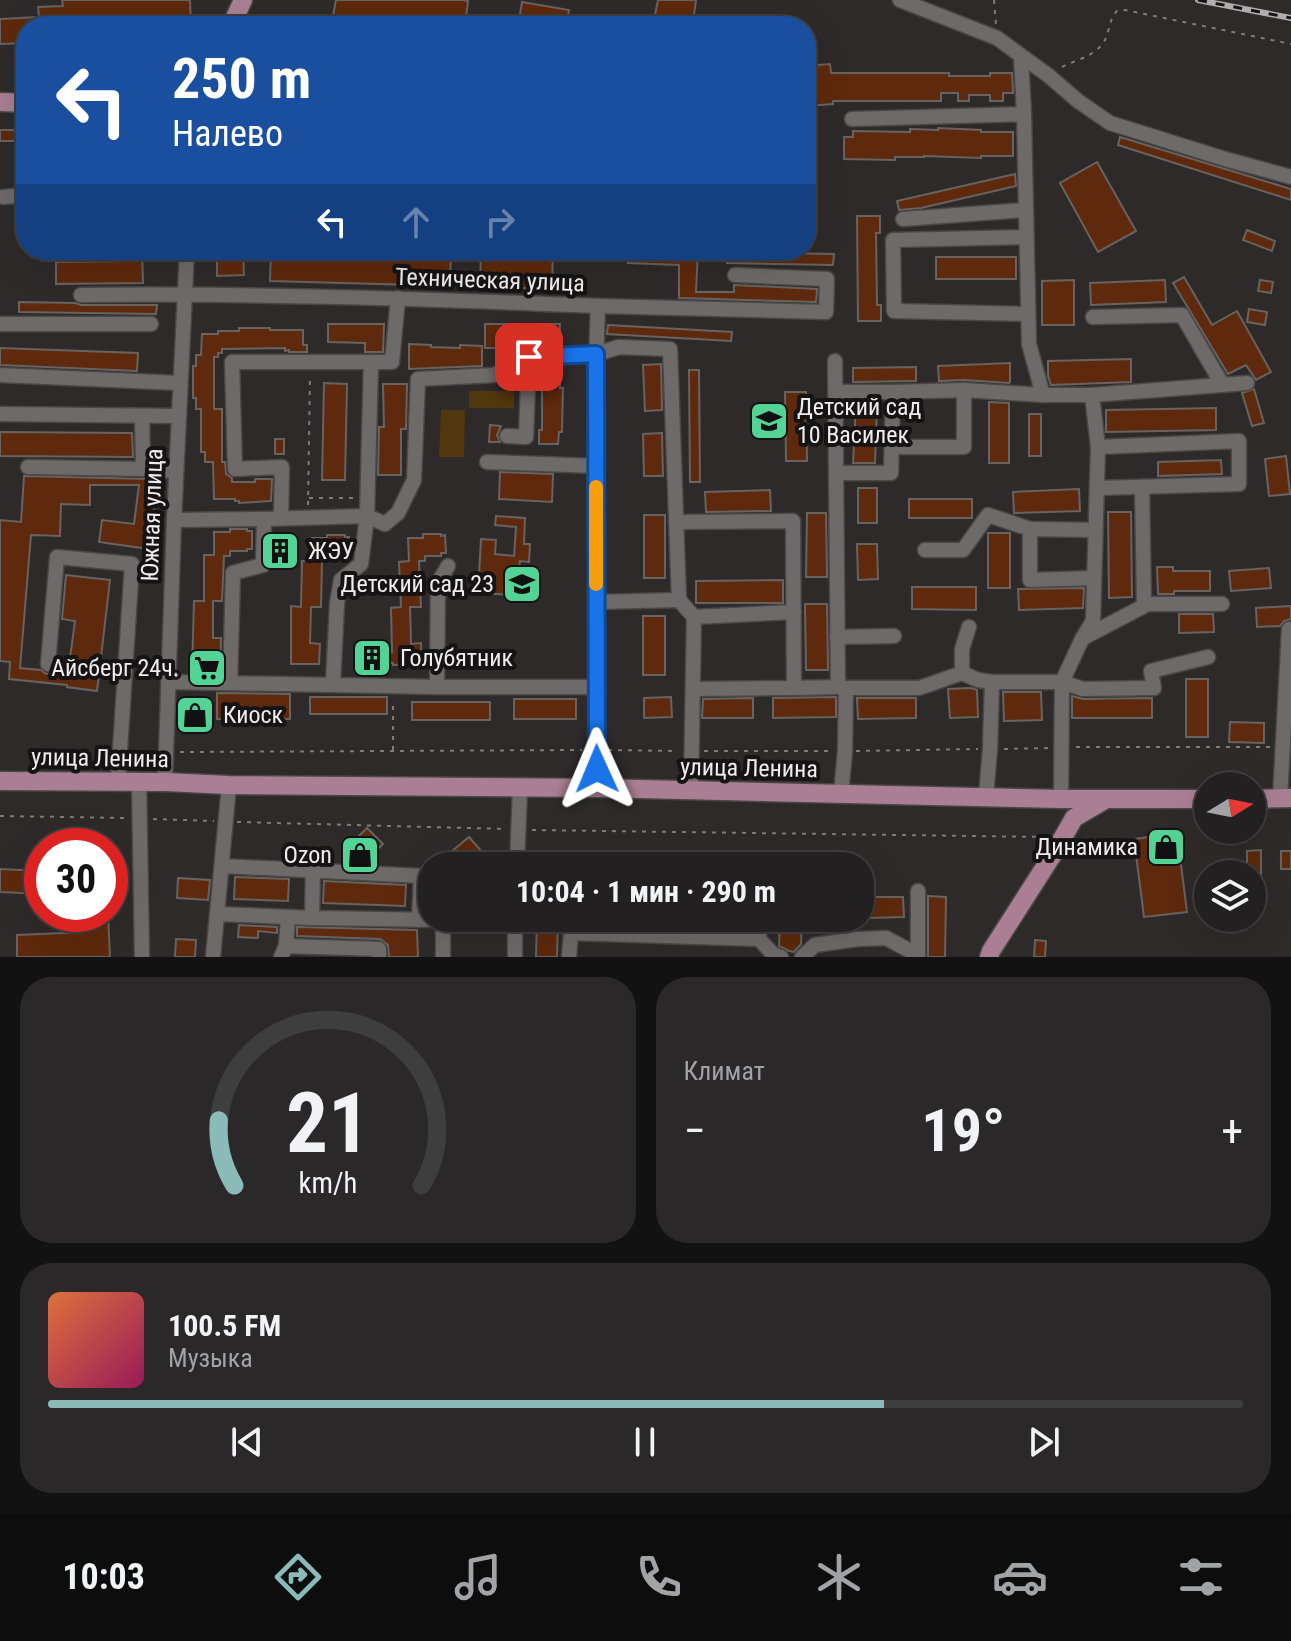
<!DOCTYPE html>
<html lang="ru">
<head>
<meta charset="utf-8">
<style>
  :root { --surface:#222020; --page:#2a2829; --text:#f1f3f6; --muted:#a2a3a5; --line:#3f3e3e; --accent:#8bbbb9 }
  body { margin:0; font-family:"Roboto Condensed",sans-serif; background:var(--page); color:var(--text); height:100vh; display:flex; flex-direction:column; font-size:30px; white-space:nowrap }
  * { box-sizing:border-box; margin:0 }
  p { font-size:26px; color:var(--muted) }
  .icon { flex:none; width:44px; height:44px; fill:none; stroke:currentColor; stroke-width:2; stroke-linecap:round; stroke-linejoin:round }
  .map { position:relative; height:957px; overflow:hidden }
  .drawer { display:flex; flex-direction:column; gap:20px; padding:20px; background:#131212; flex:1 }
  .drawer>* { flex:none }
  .hud { position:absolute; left:16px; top:16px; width:800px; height:244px; border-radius:32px; box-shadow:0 8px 32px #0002,0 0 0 2px var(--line); background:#1a4fa0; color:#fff; overflow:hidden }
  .needle { width:52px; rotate:80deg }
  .tools { position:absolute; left:1194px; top:772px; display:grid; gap:16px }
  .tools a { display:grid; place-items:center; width:72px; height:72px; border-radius:50%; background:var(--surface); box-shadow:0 8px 32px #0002,0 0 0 2px var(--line); font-size:40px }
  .speed { position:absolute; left:24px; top:828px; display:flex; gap:16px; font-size:40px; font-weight:700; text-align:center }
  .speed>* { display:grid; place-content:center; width:104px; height:104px; border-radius:50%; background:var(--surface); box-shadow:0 8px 32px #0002,0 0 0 2px var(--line); line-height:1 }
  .speed .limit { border:12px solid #d22; background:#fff; color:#111 }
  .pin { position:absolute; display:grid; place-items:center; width:68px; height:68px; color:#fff; margin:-34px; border-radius:16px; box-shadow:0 4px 12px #0006 }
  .me { position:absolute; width:88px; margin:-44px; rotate:359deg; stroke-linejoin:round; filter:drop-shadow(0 0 6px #0008) }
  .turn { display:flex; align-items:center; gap:28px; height:168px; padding:0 24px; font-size:36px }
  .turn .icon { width:104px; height:104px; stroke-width:2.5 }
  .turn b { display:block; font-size:56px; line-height:68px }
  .lanes { display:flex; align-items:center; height:76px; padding:0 24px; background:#0003; justify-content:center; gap:40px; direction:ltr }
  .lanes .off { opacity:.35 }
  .big { font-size:60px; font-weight:700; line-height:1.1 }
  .drawer .widget { flex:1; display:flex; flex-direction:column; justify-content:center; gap:12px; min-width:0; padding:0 28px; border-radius:32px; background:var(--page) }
  .drawer .dial { align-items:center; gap:0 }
  .dial svg { height:208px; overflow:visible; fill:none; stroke:var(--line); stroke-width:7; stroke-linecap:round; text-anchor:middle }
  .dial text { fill:var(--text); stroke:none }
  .song { display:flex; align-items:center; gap:24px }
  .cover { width:96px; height:96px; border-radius:12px; background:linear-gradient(135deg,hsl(20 70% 55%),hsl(330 70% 35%)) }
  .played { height:8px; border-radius:4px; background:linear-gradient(90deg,var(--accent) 70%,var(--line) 70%) }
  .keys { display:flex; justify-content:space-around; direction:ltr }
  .heat { display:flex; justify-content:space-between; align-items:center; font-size:44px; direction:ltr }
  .drawer .tiles { flex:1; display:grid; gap:20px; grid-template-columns:1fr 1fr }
  .widget:last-child { grid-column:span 2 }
  .trip { position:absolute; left:418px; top:852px; width:456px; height:80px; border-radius:32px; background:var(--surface); box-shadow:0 8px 32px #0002,0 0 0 2px var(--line); font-weight:700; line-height:80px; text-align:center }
  .tab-bar { display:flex; height:128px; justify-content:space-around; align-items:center; background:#0e0d0d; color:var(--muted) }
  .tab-bar .icon { width:56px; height:56px }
  .tab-bar .active { color:var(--accent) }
  .tab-bar b { font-size:36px; color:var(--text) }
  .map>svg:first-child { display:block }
</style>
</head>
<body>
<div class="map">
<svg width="1291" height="957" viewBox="0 0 1291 957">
  <rect width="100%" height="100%" fill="#2e2a2a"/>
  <g fill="#51370e">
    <rect x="469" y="391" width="45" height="17"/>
    <path d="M441 410H465L464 457H439Z"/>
  </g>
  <g fill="#5e290c" stroke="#676361" stroke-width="2">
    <path d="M62 0H190L191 26H26V43L0 44V19L39 17 38 7 63 6Z"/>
    <path d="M336 0H462L468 1 465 26H331Z"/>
    <path d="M658 0H696L693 22 655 15Z"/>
    <path d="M522 2 569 10 566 26H518Z"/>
    <path d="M830 64 831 73H949V76H990V73H1012L1013 93H1003V101H990V95H969V101H958V93H941V101H833V104L806 106V66Z"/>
    <path d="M938 128 981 130V132H1013V156H981V158L924 156V157H895V160L844 159V137H853V131L910 132V129L938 130Z"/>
    <rect x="0" y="130" width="26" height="11"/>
    <path d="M1120 137 1291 189V200L1118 145Z"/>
    <path d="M1097 162 1136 231 1098 252 1060 183Z"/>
    <path d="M1015 174 1016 186 921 208 899 210 897 201Z"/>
    <path d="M857 216H880V233H876L877 305H881V321H858Z"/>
    <path d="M1247 230 1275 241 1272 251 1243 240Z"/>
    <path d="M127 250H142L143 283 56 284V262L127 261Z"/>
    <path d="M217 250H243L244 275 217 276Z"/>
    <path d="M271 250H451L450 286 270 281Z"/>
    <path d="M481 250H553L552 289 480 287Z"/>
    <path d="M628 250H698L696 292H734V285L817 289 816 302 679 298V265L628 263Z"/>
    <path d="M727 252 834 254 833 265 727 263Z"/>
    <rect x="936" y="257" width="80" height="22"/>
    <path d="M1184 277 1212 325 1237 311 1271 372 1256 380 1246 365 1228 374 1173 283Z"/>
    <path d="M1074 280V325H1042V281Z"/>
    <path d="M1165 280 1166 302 1091 305 1090 283Z"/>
    <path d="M1260 280 1273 282 1271 293 1258 291Z"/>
    <path d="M19 302 75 303 81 305H157L156 314 19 312Z"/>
    <path d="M1249 309 1267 312 1265 325 1247 322Z"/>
    <path d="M328 324H384L383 352H365V343L328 342Z"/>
    <path d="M485 324H560L559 346 507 345 506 348H485Z"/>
    <path d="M608 325 732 332 731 341 607 334Z"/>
    <path d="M239 328H270V330H303V345H307V352H289V350L285 351V348L222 349V353H218V357H214V409H222V462H225L226 474 232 478V482H255V479H272L271 501 239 503V501H235V499H214L213 462H205V452H201V409H196V398H193V366H196V355H201L202 334H218V331H239Z"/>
    <path d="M409 344 431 345V347L460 348V345L482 346V366L409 369Z"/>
    <path d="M0 348 138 353 137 371 0 365Z"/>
    <path d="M1131 359V382L1051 385 1048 376V361Z"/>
    <path d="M1010 363V382L1009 383 964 380 939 381 938 366Z"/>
    <path d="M661 364 662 410 645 411 643 365Z"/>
    <path d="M916 367V381L853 382V368Z"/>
    <path d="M689 370H699L700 482H690Z"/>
    <path d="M539 371 560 372V388H563L562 432H559L558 444H539V430H542V386H539Z"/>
    <path d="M324 383 347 384 345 480H322Z"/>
    <path d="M383 384H407L406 429H401V475H378L379 427H384Z"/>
    <path d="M1254 389 1264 423 1252 426 1242 393Z"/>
    <path d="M785 392H806L807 461H786Z"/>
    <path d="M989 402 1009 403V463H989Z"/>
    <path d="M856 405 877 406 875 463H853Z"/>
    <path d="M1216 408V430L1106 432V410Z"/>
    <rect x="1029" y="414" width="12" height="42"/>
    <path d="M490 425 501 426 497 435 500 442H489Z"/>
    <path d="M0 432 132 433 133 457 0 456Z"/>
    <path d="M662 433 663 476H644L643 434Z"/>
    <rect x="275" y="439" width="9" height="15"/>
    <path d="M1286 456 1290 494 1269 496 1265 459Z"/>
    <path d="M1221 460 1222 474 1158 476V462Z"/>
    <path d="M500 472 553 474 552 502 499 499Z"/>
    <path d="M24 476 148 479V494H156L149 549 99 542 102 520 134 524 139 485H90V505L61 504 60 536 31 535 20 668 41 670 46 674 54 672 68 673 75 621 62 619 66 575 110 580 97 691 67 687V685L9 679 10 662 0 661V520L21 522Z"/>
    <rect x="858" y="488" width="19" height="35"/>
    <path d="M1079 489 1080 511 1014 513 1013 492Z"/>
    <path d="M770 490 771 511 706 512 705 492Z"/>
    <rect x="909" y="499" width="63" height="19"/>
    <path d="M1108 512H1131L1132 597 1109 598Z"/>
    <path d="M807 513H826L827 577H806Z"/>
    <rect x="644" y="515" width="21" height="63"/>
    <path d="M496 516 525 518 524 544H530L529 562 520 561 518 580 534 581 533 596 478 593 481 539 496 540 495 554 514 556 516 527 495 525Z"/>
    <path d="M230 529H247V531H252V549H247V551H230V556H224L222 601H213V638H221L220 673 192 672 194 601H204V555H214V532H230Z"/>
    <rect x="988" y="533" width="22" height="55"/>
    <path d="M274 534H288L287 568H272Z"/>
    <path d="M423 534H441V536L445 535 446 553H441V556H425V561H419L421 607H410L411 644 421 643 422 664 393 665V663H367V653L392 652 391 608 401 607 399 562 409 561 408 538H423Z"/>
    <path d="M327 535H345V537H349V555L345 554 344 557H328V561H322L321 607H311L310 643 320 644 319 664H291V606L301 607 302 561H312V538H327Z"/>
    <path d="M857 544H877L878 579 858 580Z"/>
    <path d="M1157 567H1173V571H1210V591H1174V594H1158Z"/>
    <path d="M1269 568 1271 588 1231 591 1229 571Z"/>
    <path d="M783 580V603H696V581Z"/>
    <path d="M912 587H976V610L912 609Z"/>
    <path d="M1084 588 1083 608 1019 610 1018 589Z"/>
    <path d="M805 604H827L828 670H806Z"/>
    <path d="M1291 606V619L1284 621 1280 626 1257 627 1256 608Z"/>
    <path d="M1179 614H1213L1214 632 1179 633Z"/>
    <rect x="643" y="616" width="22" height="59"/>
    <rect x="1186" y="679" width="22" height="58"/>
    <path d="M971 688 977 690 978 717 950 718 948 689Z"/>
    <path d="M1003 692H1041L1042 720 1004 721Z"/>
    <path d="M217 693 290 694V719H217Z"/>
    <path d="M1072 696 1083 699 1152 698V718H1072Z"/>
    <rect x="310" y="697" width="77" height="17"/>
    <path d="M671 697 672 717 644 718V698Z"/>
    <path d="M836 697V717L773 718V698Z"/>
    <path d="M753 698V718H702L703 699Z"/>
    <path d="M857 698H916V718L858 719Z"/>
    <rect x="514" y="699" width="62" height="20"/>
    <rect x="412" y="702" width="78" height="18"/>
    <path d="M1230 722 1264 723V743L1229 742Z"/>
    <path d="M367 828 383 844 366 861 350 845Z"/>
    <path d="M1177 833 1187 912 1144 917 1134 839Z"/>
    <path d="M469 837 482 852 465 866 452 851Z"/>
    <path d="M1261 850V878H1252V874H1247V851Z"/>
    <rect x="1281" y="851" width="10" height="18"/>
    <path d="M0 869 42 871V894L0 892Z"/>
    <path d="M235 877 289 879 288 901 234 899Z"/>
    <path d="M178 878 210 880 208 900 177 898Z"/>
    <path d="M324 881 406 885 405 906 323 903Z"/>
    <path d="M928 896 946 897 945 957H928Z"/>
    <path d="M869 897H903L904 917 869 918Z"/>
    <path d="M86 914H108L110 957H17V935L86 932Z"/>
    <path d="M537 918H558L557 957H536Z"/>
    <path d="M780 918H802L801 944 794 952 789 951 779 946Z"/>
    <path d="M239 925 277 927V933L258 931V938L238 937Z"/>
    <path d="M297 927 417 930 418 957H389L388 945 380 939 297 936Z"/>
    <path d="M176 939 196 940 195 957H175Z"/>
    <path d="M1035 940 1046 941 1045 957H1034Z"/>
  </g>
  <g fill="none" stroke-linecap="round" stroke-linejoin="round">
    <g stroke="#4a4747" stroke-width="17">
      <g id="minor">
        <path d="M900 0 997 38 1049 76 1078 101 1110 123 1225 159 1291 177"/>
        <path d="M1021 57 1024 114"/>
        <path d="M852 119 1024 114 1026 210"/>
        <path d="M3 197 26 195"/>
        <path d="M903 219 1026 210 1029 344 1043 395H1092L1098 447 1093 621 1082 639 1062 682 1061 799"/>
        <path d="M1026 237 893 240 894 311 1027 314"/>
        <path d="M64 250 71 251"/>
        <path d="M81 295C254 293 426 299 598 306 592 454 597 602 596 749L598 788"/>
        <path d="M598 306 826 312 827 279 735 275"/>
        <path d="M1093 317 1182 315 1222 384"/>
        <path d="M0 324H151"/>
        <path d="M835 361 838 687 846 688 845 751 841 794"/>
        <path d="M0 375 180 383"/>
        <path d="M836 392H893"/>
        <path d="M1092 395 1247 383"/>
        <path d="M0 414 179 416"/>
        <path d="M142 416 143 469 176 471"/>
        <path d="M507 436 526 437 529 357"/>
        <path d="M892 447H964V390"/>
        <path d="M487 462 596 466"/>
        <path d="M28 467 143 469"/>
        <path d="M836 473H891L893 392 964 390 1043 395"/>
        <path d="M1097 488 1239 484V441L1098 447"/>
        <path d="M281 517 282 467 235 469 232 362H392L398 298"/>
        <path d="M264 519 367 516 385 524 398 513 414 480 418 379 494 375 529 357 596 354 619 347 670 349 679 600 596 602"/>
        <path d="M174 520 264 519 263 565 233 573 230 683"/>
        <path d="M676 522 793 521 794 688 693 689"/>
        <path d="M925 550H963L988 515 1030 529"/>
        <path d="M1094 578 1030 580V529L1095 530"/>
        <path d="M679 600 694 617 691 790"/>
        <path d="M1143 604H1222"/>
        <path d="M694 617 794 612"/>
        <path d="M969 627 962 649V673L978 680 992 682 990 749 986 797"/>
        <path d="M837 637 894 636"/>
        <path d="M1083 638 1144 606 1142 487"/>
        <path d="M48 664 57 557 132 564 118 781"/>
        <path d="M168 682 437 687H596"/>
        <path d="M992 682H1062L1083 689 1154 688 1151 671 1208 657"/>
        <path d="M333 684 337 603 341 580 361 564 367 516 371 362"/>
        <path d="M437 687 438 583 448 566"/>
        <path d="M794 688 838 687"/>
        <path d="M846 688H919L962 673"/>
        <path d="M139 781 142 957"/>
        <path d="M165 782 174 520 187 250"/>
        <path d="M1280 799 1289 629"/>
        <path d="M222 866 421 876 419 920"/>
        <path d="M517 866 520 788"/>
        <path d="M218 914 312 918 515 921"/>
        <path d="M312 918 313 870"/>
        <path d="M759 939 773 954 781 957"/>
        <path d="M286 946 379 949V957"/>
        <path d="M213 957 229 785"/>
        <path d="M281 957 286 946 288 917"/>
        <path d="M443 957V919"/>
        <path d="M515 957V918"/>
        <path d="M569 957 571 933 759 939V918"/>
        <path d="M802 957 815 945 858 939 886 938 918 955"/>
        <path d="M918 957V891"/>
      </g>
    </g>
    <g stroke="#4a4747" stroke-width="21">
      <g id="major">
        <path d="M231 26 243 0"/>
        <path d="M0 102 26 103"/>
        <path d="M0 781 165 782 229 785 598 788 1061 799H1208"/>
        <path d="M1252 799 1291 798"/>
        <path d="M989 957 991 951 1057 848 1074 818 1103 801"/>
      </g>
    </g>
    <g stroke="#7e7b7b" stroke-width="2" stroke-dasharray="4 6" stroke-linecap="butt">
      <path d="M994 0 996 25"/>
      <path d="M1062 67C1077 59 1095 57 1105 40 1110 30 1109 19 1117 11L1125 10 1291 44"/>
      <path d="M309 498H354"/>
      <path d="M308 505 310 375"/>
      <path d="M1076 747H1270"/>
      <path d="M1004 749 1050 748"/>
      <path d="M393 750V700"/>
      <path d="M608 750 678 751"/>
      <path d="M704 751H834"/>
      <path d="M856 751 978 749"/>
      <path d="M180 752 582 750"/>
      <path d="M0 816 126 818"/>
      <path d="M153 819 214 821"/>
      <path d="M237 822 506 829"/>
      <path d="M532 830 1046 837"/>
    </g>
    <use href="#minor" stroke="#6f6a6a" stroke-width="14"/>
    <use href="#major" stroke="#aa7f93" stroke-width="18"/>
    <g stroke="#afadad" stroke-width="6">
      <path id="rail" d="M1198 0 1291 18"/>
    </g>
    <use href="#rail" stroke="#151313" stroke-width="3" stroke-dasharray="9" stroke-linecap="butt"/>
  </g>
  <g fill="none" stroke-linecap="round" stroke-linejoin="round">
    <g stroke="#114b97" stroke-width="20">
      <path id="route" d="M529 357 596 354 597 769"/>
    </g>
    <use href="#route" stroke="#1a73e8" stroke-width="14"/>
    <path stroke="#f59e0b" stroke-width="14" d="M596 487V584"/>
  </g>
  <defs>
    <g id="school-square" transform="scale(2)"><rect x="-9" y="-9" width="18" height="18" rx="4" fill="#54d396" stroke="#151313"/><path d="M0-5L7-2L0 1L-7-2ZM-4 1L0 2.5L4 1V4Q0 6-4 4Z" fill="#111"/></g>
    <g id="building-square" transform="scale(2)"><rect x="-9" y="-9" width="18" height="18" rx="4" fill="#54d396" stroke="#151313"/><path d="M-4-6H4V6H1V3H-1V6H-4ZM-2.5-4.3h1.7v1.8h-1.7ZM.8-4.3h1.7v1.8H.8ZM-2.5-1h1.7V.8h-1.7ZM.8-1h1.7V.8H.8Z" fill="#111"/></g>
    <g id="supermarket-square" transform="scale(2)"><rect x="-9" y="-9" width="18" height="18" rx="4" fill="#54d396" stroke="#151313"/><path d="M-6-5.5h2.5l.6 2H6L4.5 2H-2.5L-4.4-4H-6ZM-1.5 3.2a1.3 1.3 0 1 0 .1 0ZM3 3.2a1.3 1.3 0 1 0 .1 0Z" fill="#111"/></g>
    <g id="shop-square" transform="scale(2)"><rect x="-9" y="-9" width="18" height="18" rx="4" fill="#54d396" stroke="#151313"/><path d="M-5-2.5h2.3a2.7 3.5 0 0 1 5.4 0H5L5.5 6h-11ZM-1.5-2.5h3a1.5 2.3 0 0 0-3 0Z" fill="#111"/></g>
  </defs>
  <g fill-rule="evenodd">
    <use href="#school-square" x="769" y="421"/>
    <use href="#building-square" x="280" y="551"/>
    <use href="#school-square" x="522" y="584"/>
    <use href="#building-square" x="372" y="658"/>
    <use href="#supermarket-square" x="207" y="668"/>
    <use href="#shop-square" x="195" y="715"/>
    <use href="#shop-square" x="1166" y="847"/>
    <use href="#shop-square" x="360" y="855"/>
  </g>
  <g text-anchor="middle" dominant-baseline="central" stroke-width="8" stroke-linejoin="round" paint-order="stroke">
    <g font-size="24" fill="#eeecec" stroke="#151313">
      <text transform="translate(490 280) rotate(2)">Техническая улица</text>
      <text transform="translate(152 515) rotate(-88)">Южная улица</text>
      <text transform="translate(100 758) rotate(1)">улица Ленина</text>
      <text transform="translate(749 768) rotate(1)">улица Ленина</text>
    </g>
    <g font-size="24" fill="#eeecec" stroke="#151313" text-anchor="start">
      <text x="797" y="407">Детский сад<tspan x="797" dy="28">10 Василек</tspan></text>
      <text x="308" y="551">ЖЭУ</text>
      <text x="494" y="584" text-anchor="end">Детский сад 23</text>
      <text x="400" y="658">Голубятник</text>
      <text x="179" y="668" text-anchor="end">Айсберг 24ч.</text>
      <text x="223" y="715">Киоск</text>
      <text x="1138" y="847" text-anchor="end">Динамика</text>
      <text x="332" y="855" text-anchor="end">Ozon</text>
    </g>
  </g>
</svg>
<div class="tools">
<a><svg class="needle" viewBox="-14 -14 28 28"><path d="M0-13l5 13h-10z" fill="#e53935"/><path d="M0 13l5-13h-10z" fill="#a2a3a5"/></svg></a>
<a><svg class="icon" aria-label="layers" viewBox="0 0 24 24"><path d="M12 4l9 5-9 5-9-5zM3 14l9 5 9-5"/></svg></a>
</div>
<div class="speed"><div class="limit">30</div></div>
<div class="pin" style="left:529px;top:357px;background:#d93025"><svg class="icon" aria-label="arrive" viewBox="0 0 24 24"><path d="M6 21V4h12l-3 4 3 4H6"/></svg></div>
<svg class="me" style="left:597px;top:769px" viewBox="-20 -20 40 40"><path d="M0-17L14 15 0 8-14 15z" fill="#1a73e8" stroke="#fff" stroke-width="4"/></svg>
<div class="trip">10:04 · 1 мин · 290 m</div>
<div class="hud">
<div class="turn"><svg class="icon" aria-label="left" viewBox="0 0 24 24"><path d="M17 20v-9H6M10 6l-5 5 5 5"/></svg><div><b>250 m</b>Налево</div></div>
<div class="lanes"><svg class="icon" aria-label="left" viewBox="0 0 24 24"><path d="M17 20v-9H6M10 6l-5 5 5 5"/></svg><svg class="icon off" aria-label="ahead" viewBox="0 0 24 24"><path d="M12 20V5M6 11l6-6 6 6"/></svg><svg class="icon off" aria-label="right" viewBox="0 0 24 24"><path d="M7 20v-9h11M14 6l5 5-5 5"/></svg></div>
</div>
</div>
<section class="drawer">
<div class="tiles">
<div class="widget dial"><svg viewBox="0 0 100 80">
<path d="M14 69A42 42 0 1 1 86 69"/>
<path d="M14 69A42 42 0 0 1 8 44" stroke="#8bbbb9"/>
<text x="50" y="56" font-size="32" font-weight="700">21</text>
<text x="50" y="72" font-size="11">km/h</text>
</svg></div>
<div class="widget"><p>Климат</p>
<div class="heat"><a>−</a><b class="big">19°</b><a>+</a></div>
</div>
<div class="widget">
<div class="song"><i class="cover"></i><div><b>100.5 FM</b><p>Музыка</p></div></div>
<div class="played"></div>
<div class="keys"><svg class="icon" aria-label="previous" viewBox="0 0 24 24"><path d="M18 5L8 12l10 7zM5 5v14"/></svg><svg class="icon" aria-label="pause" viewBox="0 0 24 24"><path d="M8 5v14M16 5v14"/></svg><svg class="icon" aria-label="next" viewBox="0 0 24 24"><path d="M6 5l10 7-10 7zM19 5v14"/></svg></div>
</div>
</div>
</section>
<nav class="tab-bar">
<b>10:03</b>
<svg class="icon active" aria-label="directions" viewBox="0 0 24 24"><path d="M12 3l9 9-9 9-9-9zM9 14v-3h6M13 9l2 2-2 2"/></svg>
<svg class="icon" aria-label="music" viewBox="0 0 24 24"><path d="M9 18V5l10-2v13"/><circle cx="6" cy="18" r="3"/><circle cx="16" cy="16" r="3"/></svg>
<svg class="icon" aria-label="phone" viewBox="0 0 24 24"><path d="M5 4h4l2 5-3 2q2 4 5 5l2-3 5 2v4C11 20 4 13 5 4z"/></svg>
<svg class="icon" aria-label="climate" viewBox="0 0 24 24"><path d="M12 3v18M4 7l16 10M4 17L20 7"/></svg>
<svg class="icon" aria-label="car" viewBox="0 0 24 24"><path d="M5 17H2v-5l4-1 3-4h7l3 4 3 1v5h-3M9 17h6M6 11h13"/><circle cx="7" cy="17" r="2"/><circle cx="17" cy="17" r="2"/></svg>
<svg class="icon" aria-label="filters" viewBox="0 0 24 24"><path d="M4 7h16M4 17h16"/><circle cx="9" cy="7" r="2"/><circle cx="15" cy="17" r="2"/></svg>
</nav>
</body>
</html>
